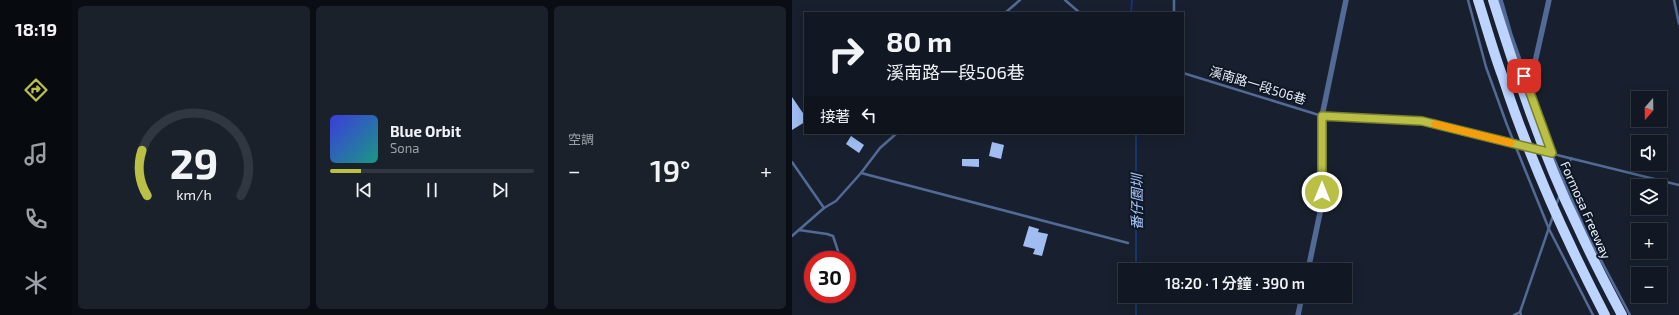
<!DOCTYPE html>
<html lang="zh-TW">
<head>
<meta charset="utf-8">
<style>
  :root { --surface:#121823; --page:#1b212b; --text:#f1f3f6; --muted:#9ca0a6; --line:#313741; --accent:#bac045 }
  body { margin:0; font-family:"Exo 2","Noto Sans TC",sans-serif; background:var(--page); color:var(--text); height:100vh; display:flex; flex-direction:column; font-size:15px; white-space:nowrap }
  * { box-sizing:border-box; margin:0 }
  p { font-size:13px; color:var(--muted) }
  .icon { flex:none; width:22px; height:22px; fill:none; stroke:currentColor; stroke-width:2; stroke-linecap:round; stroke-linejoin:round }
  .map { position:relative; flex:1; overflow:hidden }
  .panel { display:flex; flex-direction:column; gap:6px; padding:6px; background:#0a0d13; width:720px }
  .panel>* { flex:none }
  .banner { position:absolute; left:12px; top:12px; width:380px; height:122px; border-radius:0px; box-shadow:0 2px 10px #0003,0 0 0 1px var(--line); background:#121823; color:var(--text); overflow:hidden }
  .needle { width:26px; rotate:200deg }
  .buttons { position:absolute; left:839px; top:91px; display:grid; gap:8px }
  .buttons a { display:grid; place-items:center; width:36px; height:36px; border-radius:0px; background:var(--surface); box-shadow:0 2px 10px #0003,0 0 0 1px var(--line); font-size:20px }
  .speed { position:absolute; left:12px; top:251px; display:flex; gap:8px; font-size:20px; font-weight:700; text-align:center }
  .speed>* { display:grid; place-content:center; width:52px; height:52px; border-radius:50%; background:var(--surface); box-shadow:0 2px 10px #0003,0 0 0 1px var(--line); line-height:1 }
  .speed .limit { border:6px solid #d22; background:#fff; color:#111 }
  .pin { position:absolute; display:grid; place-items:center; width:34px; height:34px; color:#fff; margin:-17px; border-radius:8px; box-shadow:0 2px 6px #0006 }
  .me { position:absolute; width:44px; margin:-22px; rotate:0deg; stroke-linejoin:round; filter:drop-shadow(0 0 3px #0008) }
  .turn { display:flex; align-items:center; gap:14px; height:84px; padding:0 16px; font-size:18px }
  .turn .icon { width:52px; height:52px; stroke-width:2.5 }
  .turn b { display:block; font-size:28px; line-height:34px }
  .then { display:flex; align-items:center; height:38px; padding:0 16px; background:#0003; gap:8px; font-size:15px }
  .big { font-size:30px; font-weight:600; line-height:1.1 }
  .panel .tile { flex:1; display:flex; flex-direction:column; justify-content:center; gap:6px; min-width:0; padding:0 14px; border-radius:6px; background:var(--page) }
  .panel .dial { align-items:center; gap:0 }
  .dial svg { height:104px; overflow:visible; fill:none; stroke:var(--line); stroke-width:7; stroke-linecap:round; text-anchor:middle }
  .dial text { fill:var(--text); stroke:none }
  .song { display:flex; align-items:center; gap:12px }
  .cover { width:48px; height:48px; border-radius:6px; background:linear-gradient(135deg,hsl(240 70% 55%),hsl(170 70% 35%)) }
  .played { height:4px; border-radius:2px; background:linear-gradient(90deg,var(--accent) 15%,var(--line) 15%) }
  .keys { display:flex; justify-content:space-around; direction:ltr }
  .heat { display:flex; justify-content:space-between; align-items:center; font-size:22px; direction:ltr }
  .panel .tiles { flex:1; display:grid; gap:6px; grid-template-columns:repeat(3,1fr) }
  .trip { position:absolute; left:326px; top:263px; width:234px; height:40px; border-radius:0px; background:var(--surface); box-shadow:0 2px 10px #0003,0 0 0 1px var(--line); font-weight:600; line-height:40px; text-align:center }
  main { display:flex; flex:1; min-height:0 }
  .tab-bar { display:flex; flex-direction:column; width:72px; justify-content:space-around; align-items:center; background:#070a0e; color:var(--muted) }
  .tab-bar .icon { width:28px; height:28px }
  .tab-bar .active { color:var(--accent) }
  .tab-bar b { font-size:18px; color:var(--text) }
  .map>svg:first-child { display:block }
</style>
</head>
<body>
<main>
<nav class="tab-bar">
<b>18:19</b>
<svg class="icon active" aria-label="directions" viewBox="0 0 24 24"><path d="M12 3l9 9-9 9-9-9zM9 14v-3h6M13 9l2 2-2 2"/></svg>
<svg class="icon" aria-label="music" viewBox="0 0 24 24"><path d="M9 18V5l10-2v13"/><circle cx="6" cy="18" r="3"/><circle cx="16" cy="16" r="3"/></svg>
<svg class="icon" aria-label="phone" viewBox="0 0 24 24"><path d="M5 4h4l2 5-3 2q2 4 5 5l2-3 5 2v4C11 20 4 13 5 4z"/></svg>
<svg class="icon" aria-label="climate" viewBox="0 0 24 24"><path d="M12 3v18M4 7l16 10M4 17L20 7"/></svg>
</nav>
<section class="panel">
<div class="tiles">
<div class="tile dial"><svg viewBox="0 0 100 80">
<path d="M14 69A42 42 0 1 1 86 69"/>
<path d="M14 69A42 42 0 0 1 10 34" stroke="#bac045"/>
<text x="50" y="56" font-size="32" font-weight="700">29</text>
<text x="50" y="72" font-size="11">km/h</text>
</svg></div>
<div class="tile">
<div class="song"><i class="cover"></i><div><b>Blue Orbit</b><p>Sona</p></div></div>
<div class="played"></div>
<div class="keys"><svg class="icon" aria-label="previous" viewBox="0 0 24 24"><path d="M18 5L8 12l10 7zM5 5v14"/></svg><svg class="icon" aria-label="pause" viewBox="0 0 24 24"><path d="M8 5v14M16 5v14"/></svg><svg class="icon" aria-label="next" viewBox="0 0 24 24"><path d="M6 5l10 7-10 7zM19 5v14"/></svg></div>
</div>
<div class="tile"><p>空調</p>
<div class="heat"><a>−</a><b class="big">19°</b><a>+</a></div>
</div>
</div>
</section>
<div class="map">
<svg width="887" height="315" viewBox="0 0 887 315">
  <rect width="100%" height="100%" fill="#18202f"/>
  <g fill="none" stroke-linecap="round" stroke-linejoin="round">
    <g stroke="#17346b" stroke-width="2">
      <path d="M339 13 340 0"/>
      <path d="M344 270V133"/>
      <path d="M344 315V296"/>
    </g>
  </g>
  <g fill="#a0bdf2">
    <path d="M0 97 13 116V122L0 130Z"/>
    <path d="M59 136 72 145 67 153 54 144Z"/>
    <path d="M200 142 212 145 209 159 197 156Z"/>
    <path d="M170 159H187V167L170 166Z"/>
    <path d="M237 226 247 229 246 232 256 234 250 256 241 254 243 249 231 246Z"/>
  </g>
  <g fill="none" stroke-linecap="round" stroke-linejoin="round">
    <g stroke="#536a95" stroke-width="2.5">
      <path d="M273 0 288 13"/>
      <path d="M676 0 694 67 715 125 757 229 801 315"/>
      <path d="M882 0 887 24"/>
      <path d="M213 13 228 0"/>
      <path d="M382 13V0"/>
      <path d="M391 73 530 116 630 121 733 146"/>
      <path d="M740 148 750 151"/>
      <path d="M760 154 795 234 838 315"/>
      <path d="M761 154 887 185"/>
      <path d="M0 162 32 208"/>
      <path d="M69 173 336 243"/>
      <path d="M772 182 779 158"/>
      <path d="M764 205 768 195"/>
      <path d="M7 230 35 234 41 236 49 260"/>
      <path d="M0 236 32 208 44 201 69 173 88 148 105 133"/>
      <path d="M55 277V278"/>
      <path d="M722 315 728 312"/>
      <path d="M729 315 728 312 761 216"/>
    </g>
    <g stroke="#536a95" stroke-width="5.5">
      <path d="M708 0 718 35 760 153"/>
      <path d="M737 89 757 0"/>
      <path d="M516 270 529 208 530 116 554 0"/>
      <path d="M506 315 510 296"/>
    </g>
    <g stroke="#bcd4ff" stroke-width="10">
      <path d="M686 0C694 25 701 51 710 75 737 158 773 238 813 315"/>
      <path d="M701 0C725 76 750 153 785 225 799 256 814 285 830 315"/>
    </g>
  </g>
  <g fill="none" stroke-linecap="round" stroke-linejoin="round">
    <g stroke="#797d2d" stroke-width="10">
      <path id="route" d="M530 192V116L630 121 760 153 732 76"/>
    </g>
    <use href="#route" stroke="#bac045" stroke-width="7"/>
    <path stroke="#f59e0b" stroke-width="7" d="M643 124 719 143"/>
  </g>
  <g text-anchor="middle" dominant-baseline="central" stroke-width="4" stroke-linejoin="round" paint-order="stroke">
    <g font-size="13" fill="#e7eef8" stroke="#0f1725">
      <text transform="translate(466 85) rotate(17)">溪南路一段506巷</text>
      <text transform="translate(794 210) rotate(66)">Formosa Freeway</text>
    </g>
    <g font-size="14" font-style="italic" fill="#a8c5f8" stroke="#0f1725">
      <text transform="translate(344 202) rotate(-90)">番仔園圳</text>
    </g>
  </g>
</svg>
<div class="buttons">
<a><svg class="needle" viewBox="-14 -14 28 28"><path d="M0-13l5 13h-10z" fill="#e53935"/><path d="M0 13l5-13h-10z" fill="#9ca0a6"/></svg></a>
<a><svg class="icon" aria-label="sound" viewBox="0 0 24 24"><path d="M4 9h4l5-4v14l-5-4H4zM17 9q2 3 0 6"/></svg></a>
<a><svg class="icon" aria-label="layers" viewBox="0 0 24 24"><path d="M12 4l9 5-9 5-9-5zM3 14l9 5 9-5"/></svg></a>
<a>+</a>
<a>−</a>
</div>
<div class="speed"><div class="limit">30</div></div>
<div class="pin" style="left:732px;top:76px;background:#d93025"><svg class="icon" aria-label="arrive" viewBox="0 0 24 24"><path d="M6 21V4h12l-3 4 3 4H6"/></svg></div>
<svg class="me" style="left:530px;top:192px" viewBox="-20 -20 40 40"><circle r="17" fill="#bac045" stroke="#fff" stroke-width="3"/><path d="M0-11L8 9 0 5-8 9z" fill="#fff"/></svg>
<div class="trip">18:20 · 1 分鐘 · 390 m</div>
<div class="banner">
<div class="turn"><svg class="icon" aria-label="right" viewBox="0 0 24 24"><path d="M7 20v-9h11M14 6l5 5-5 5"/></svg><div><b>80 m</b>溪南路一段506巷</div></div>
<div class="then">接著<svg class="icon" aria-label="left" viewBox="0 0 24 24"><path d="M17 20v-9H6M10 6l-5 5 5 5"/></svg></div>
</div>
</div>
</main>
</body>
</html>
